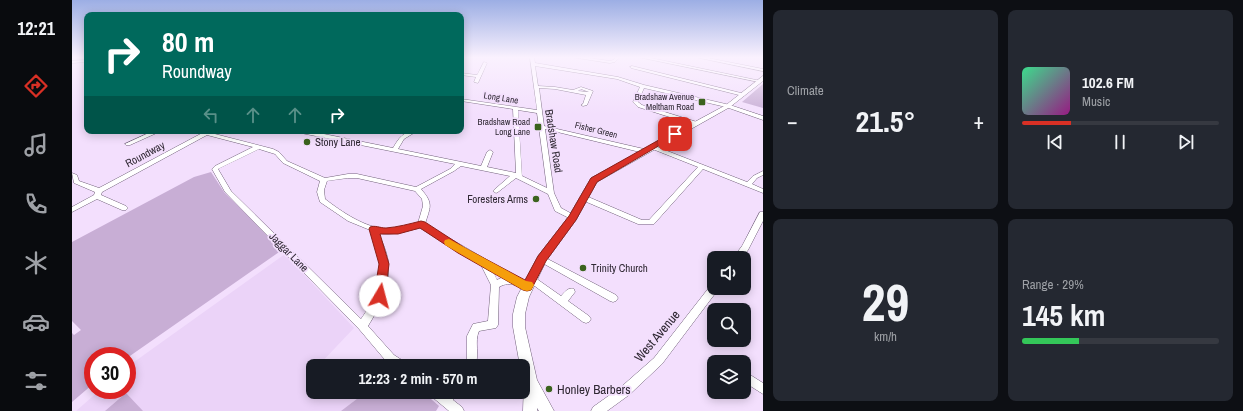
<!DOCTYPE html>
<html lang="en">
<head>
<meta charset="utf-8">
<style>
  :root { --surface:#171b24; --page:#242831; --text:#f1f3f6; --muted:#9ea1a6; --line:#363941; --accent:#d93025 }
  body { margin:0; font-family:"Archivo Narrow",sans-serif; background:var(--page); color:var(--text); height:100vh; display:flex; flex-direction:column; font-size:15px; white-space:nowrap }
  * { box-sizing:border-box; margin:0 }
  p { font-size:13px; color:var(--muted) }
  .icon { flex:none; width:22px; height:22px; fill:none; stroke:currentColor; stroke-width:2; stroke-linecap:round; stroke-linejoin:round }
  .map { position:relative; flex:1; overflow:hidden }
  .panel { display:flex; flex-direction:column; gap:10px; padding:10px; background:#0d0f14; width:480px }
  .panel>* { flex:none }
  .banner { position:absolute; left:12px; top:12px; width:380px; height:122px; border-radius:8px; box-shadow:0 2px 10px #0003; background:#00695c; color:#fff; overflow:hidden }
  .controls { position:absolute; left:635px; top:251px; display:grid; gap:8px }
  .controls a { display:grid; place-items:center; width:44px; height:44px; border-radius:8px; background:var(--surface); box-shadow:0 2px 10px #0003; font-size:20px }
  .speed { position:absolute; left:12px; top:347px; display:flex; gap:8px; font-size:20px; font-weight:700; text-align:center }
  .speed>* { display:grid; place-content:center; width:52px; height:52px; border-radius:50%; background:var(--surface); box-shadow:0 2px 10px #0003; line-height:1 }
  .speed .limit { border:6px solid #d22; background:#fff; color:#111 }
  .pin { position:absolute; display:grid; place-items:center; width:34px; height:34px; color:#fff; margin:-17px; border-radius:8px; box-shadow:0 2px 6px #0006 }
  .me { position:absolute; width:44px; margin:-22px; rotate:8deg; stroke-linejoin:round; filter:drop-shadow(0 0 3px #0008) }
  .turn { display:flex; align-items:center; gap:14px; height:84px; padding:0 12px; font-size:18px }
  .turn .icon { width:52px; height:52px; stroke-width:2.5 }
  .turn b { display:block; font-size:28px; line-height:34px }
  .lanes { display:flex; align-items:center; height:38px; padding:0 12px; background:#0003; justify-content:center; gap:20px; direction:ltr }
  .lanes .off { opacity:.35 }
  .big { font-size:30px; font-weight:800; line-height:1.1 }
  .panel .card { flex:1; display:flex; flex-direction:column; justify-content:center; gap:6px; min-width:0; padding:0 14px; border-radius:8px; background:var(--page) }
  .panel .dial { align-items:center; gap:0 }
  .dial b { font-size:52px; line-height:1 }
  .song { display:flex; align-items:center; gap:12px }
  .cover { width:48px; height:48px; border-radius:6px; background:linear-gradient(135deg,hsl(150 70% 55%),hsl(310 70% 35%)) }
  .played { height:4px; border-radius:2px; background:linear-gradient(90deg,var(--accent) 25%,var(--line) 25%) }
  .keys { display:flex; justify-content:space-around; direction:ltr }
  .heat { display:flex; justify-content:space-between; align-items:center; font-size:22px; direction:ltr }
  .charge { height:6px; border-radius:3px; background:linear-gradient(90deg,#34c759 29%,var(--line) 0) }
  .panel .tiles { flex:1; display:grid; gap:10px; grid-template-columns:repeat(2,1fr) }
  .trip { position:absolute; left:234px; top:359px; width:224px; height:40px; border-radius:8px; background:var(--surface); box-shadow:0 2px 10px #0003; font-weight:800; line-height:40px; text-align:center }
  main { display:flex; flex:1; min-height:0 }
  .tabs { display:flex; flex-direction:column; width:72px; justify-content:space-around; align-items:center; background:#090b0e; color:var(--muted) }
  .tabs .icon { width:28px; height:28px }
  .tabs .active { color:var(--accent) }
  .tabs b { font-size:18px; color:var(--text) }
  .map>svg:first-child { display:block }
</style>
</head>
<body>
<main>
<nav class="tabs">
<b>12:21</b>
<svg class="icon active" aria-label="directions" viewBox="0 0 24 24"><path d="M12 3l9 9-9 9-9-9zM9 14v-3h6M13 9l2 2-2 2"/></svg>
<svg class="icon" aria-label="music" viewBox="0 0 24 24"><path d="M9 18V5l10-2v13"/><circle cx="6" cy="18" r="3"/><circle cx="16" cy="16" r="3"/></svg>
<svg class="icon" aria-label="phone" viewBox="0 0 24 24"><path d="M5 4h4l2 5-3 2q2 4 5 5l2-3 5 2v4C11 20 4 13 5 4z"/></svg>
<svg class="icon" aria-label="climate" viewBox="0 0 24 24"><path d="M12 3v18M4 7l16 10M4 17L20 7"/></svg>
<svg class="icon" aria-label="car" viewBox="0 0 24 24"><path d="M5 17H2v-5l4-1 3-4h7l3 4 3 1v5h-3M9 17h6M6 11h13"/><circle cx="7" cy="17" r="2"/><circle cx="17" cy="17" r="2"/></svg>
<svg class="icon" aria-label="filters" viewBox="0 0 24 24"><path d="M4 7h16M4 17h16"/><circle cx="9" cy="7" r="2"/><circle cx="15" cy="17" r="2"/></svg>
</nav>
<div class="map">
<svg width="691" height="411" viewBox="0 0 691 411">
  <rect width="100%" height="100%" fill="#f3dffd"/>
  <path fill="#ebd3f8" d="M213 254 282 328 246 366H241V392H277L286 398 269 411H4L28 390H55V367Z"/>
  <g fill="#c8aed5">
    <path d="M691 84V108L670 102Z"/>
    <path d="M139 172 152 192 210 250 55 358V356H21V384L0 402V333L2 335 9 330 0 321V242L122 177Z"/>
    <path d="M294 392H351L367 406 364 411H269Z"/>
    <path d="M54 393 71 411H33Z"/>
  </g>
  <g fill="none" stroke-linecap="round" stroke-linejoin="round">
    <g stroke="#71607a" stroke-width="1">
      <g id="minor">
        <path d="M458 57H462L463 63 546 77 572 85 658 105 691 116V120L654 107 572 88 566 102 570 105 625 122V124L623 125 566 107 561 102 568 87 545 79 463 66 466 86 483 87 501 90 509 87 521 91 515 105 511 106 509 105 511 104 514 95 483 89 467 88 472 126 572 149 575 151 572 153 473 129 482 193 489 208 504 216 505 218 501 220 483 211 476 194 444 178 426 192 424 193 421 191 422 190 438 176 389 166 382 171 349 189C362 204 358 207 353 224L458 285 459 287 458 289 455 291C444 287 440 280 427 287L426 325 424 328 407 331C402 342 408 355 403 366H393L395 361V336L401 324 416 321 419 285 409 265 348 228C334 231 320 236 306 233 310 241 314 250 316 260 319 283 308 307 296 326L322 355 333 362 334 366H320L314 361 287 329 153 192 140 169 143 166 181 147 135 135 30 192 29 195 54 206 56 208 54 210H50L25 199 0 212V207L22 195 23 192 2 183 0 173 5 175 7 181 27 188 134 131H141L139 133 201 149 207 152 215 161 253 178 276 174H285L344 187 378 169 383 164 229 133 226 131H237L321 148C327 138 331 131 345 131L332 139 326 149 409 166 415 152 418 150 421 152 415 167 444 173 441 109 389 101V99L465 110ZM509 89 517 92H516L506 91ZM446 110 465 113 475 188 450 176ZM187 149 203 154 211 163 248 181 245 192 248 202 276 221 298 230C301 240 306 250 307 260 310 281 301 303 289 319L159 191 146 169ZM276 178H285L343 191 350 199 351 206 346 223C336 226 325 229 315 229 293 228 270 212 253 199L252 190 255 181ZM421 271 431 277 425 280Z"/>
        <path d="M499 57H510L538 61 541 60 544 57H548L543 62 538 63Z"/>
        <path d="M566 57H574L689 81 687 82Z"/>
        <path d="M623 57H631L691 69V71Z"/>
        <path d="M15 60V62L0 63V61Z"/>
        <path d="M412 62 415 63 406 83 402 82 404 77 389 75V73L405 75Z"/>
        <path d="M560 66 673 94V95L671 96 559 68 558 67Z"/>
        <path d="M81 131H89L58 145H54L53 144Z"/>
        <path d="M580 145 675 182 681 176 691 171V175L685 178 680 184 691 189V193L631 169 582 224H566L510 200 509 198 510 196H514L570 220H577L626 167 578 148 577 147Z"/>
        <path d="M688 212H691V221L676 250 670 258H661L670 246Z"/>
        <path d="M470 256 544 295 546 298 544 301 541 302 538 301 467 261 466 259 467 257Z"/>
        <path d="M459 276 462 277 489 296C493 292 496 287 502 289L503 292 496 301 517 316 519 319 517 322 514 323 511 322 456 281 455 279 456 277Z"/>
        <path d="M642 284V288H646L645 291 590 364 557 395 535 411H519L521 407 549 387 582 358 639 285Z"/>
        <path d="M672 371 691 383V394L672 382Z"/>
        <path d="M357 392 373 393 386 392 381 400 390 407 392 411H377L359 396Z"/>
      </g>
    </g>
    <g stroke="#71607a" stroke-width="1">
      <path id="tertiary" d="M691 76V81L658 107 525 182 504 220 474 261 457 297 453 314V327L465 380 482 411H467L465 408V411H451L452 383 451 366H448L441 327V314L445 297 466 256 497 216 519 178 654 105Z"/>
    </g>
    <use href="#minor" fill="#fff" fill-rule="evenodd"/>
    <use href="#tertiary" fill="#fff" fill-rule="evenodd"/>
  </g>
  <linearGradient id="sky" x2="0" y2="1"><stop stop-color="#9caee4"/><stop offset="0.5" stop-color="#faf1fe"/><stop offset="1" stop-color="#faf1fe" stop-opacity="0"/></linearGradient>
  <rect width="691" height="115" fill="url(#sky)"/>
  <path fill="#d93025" stroke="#8d1f18" d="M601 132H606L607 134 525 182 504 220 474 261 459 290 455 291 451 290 386 253 348 228 326 234H308L317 264 313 296 312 299 308 300 303 299 302 296 307 264 297 229 298 227C303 225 308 228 314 228 326 227 337 224 349 221L353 222 393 248 453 280 466 256 497 216 519 178Z"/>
  <path fill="#f59e0b" d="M377 239 454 281 460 282 462 285 459 290 455 291 451 290 373 245 372 242 373 240Z"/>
  <g fill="#3b631e" stroke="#f3dffd" stroke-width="1.5">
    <rect x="626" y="98" width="8" height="8" rx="2"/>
    <rect x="462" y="123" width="8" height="8" rx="2"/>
    <circle cx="235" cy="142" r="4"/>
    <circle cx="464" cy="199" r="4"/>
    <circle cx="511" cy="268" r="4"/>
    <circle cx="477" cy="389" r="4"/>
  </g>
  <g text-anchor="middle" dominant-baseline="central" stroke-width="3.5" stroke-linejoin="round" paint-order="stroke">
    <g font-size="9" fill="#2f2833" stroke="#f3dffd" text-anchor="end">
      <text x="622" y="97">Bradshaw Avenue<tspan x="622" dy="10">Meltham Road</tspan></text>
      <text x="458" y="122">Bradshaw Road<tspan x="458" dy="10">Long Lane</tspan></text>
    </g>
    <g font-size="9" fill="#2f2833" stroke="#f3dffd">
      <text transform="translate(429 98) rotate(9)">Long Lane</text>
      <text transform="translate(524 130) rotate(14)">Fisher Green</text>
    </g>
    <g font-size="11" fill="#2f2833" stroke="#f3dffd">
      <text transform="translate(482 141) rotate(81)">Bradshaw Road</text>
      <text transform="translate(73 154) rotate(-28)">Roundway</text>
      <text transform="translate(217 252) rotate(45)">Jaggar Lane</text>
    </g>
    <g font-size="11" fill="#2f2833" stroke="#f3dffd" text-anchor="start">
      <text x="243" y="142">Stony Lane</text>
      <text x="456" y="199" text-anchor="end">Foresters Arms</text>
      <text x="519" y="268">Trinity Church</text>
    </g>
    <g font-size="13" fill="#2f2833" stroke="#f3dffd">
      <text transform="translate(585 336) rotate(-50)">West Avenue</text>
    </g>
    <g font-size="13" fill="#2f2833" stroke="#f3dffd" text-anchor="start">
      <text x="485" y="389">Honley Barbers</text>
    </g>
  </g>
</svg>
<div class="controls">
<a><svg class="icon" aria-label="sound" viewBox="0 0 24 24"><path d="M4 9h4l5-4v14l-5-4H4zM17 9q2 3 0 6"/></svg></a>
<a><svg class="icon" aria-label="search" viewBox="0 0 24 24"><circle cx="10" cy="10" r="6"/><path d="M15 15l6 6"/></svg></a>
<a><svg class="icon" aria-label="layers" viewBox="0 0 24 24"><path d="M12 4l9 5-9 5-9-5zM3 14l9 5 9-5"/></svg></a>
</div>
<div class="speed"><div class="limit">30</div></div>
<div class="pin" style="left:603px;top:134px;background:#d93025"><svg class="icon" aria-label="arrive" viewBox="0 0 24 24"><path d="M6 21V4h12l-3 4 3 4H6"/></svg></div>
<svg class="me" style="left:308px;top:296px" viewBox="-20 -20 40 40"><circle r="19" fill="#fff"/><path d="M0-13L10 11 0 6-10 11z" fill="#d93025"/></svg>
<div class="trip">12:23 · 2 min · 570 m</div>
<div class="banner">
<div class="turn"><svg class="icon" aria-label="right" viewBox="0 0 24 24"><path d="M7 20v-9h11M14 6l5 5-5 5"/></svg><div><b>80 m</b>Roundway</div></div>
<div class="lanes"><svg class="icon off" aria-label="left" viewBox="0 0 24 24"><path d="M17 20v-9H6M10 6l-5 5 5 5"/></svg><svg class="icon off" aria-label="ahead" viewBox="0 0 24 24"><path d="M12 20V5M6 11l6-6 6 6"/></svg><svg class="icon off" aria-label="ahead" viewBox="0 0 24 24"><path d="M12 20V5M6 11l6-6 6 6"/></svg><svg class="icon" aria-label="right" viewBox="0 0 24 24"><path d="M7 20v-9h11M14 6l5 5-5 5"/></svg></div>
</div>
</div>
<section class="panel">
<div class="tiles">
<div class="card"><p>Climate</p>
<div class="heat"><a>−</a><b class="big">21.5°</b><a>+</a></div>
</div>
<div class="card">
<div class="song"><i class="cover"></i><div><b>102.6 FM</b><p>Music</p></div></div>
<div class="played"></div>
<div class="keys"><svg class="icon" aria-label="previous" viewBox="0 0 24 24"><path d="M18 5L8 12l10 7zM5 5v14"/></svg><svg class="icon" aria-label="pause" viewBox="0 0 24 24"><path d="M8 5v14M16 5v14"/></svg><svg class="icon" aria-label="next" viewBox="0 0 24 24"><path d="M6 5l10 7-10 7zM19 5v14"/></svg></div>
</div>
<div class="card dial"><b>29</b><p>km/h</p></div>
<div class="card"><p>Range · 29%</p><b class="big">145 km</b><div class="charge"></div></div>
</div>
</section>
</main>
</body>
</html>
